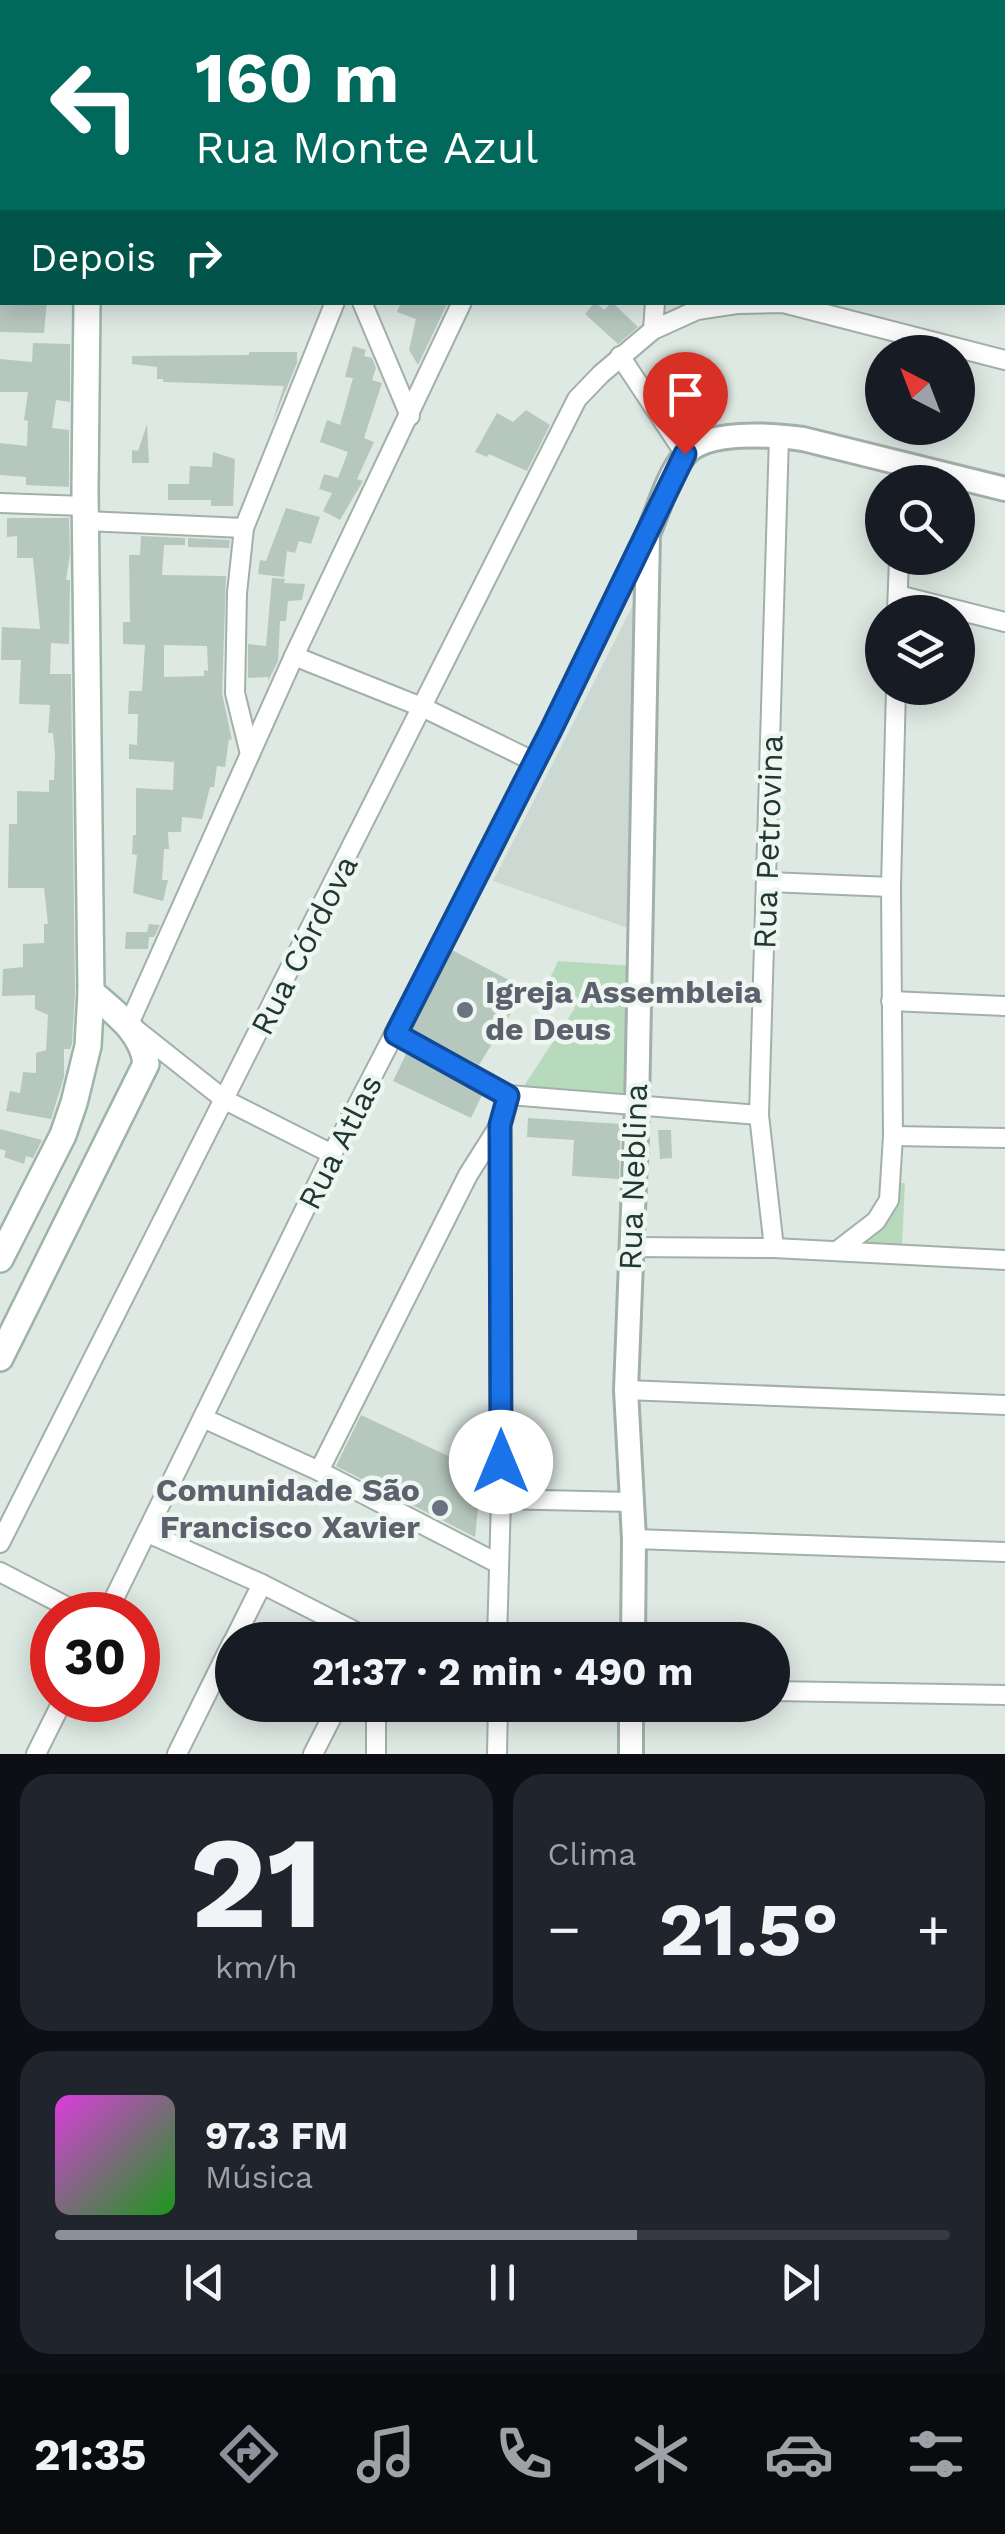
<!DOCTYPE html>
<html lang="pt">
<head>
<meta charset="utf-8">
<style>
  :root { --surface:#171b24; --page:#20242c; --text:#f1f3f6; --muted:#9ea1a6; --line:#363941; --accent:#8c9099 }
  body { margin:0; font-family:"Work Sans",sans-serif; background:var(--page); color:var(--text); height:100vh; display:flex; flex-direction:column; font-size:38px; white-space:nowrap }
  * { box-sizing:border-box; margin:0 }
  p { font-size:32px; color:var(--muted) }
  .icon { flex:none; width:55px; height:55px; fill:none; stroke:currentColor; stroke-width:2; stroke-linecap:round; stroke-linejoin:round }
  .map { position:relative; height:1754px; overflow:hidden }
  .sheet { display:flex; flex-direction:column; gap:20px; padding:20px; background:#0d0f14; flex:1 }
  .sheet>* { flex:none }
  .hud { position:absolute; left:0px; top:0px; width:1005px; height:305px; box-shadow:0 5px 25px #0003; background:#00695c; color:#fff; overflow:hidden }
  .needle { width:65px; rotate:318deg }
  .buttons { position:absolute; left:865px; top:335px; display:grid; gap:20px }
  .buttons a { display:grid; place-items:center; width:110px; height:110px; border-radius:50%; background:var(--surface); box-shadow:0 5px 25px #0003; font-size:50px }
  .speed { position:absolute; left:30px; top:1592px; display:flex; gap:20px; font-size:50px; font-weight:700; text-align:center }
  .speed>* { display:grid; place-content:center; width:130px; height:130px; border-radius:50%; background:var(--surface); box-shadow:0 5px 25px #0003; line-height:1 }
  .speed .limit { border:15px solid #d22; background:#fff; color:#111 }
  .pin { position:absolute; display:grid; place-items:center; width:85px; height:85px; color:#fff; margin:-102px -42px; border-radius:50% 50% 50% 0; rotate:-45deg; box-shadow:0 0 10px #0007 }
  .pin .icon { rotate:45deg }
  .me { position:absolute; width:110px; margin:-55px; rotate:0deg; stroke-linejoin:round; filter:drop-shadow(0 0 8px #0008) }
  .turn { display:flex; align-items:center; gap:35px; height:210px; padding:0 30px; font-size:45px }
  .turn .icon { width:130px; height:130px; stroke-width:2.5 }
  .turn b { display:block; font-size:70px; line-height:85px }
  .then { display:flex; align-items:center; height:95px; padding:0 30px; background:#0003; gap:20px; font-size:38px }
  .big { font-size:75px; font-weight:700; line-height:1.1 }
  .sheet .card { flex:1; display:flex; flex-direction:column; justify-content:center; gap:15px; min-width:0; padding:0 35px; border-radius:30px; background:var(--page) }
  .sheet .dial { align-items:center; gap:0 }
  .dial b { font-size:130px; line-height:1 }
  .song { display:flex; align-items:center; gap:30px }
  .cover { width:120px; height:120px; border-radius:15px; background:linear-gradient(135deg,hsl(300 70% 55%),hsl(120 70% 35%)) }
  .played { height:10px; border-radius:5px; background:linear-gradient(90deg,var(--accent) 65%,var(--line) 65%) }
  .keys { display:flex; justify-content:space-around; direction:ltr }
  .heat { display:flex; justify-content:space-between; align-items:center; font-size:55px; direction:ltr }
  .sheet .tiles { flex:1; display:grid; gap:20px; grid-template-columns:1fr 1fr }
  .card:last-child { grid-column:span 2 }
  .trip { position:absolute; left:215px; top:1622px; width:575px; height:100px; border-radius:50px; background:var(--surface); box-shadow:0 5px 25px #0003; font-weight:700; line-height:100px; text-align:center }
  .tab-bar { display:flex; height:160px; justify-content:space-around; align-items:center; background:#090b0e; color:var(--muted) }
  .tab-bar .icon { width:70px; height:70px }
  .tab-bar .on { color:var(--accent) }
  .tab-bar b { font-size:45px; color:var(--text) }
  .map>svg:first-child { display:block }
</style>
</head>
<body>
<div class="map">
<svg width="1005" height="1754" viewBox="0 0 1005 1754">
  <rect width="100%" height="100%" fill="#dee9e3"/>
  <path fill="#ccd9d2" d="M639 593 634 930 493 881Z"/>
  <g fill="#b7dabc">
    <path d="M558 961 635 966 629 1096 522 1089 575 1008 544 991Z"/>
    <path d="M896 1183H905L902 1245 853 1244Z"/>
  </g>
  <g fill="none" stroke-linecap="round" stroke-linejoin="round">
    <g stroke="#86cbce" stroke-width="5">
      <path d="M770 0 774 2"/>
      <path d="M1002 96 1005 106"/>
    </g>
  </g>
  <g fill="#b6c7be" fill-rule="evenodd">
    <path d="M0 302H47L44 333 0 332Z"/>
    <path d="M401 302H448L418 365 409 350 416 319 397 312Z"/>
    <path d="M595 302 604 310 612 302 638 327 618 344 585 314Z"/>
    <path d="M33 343 70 344V402L56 400 52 428 69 430V487L26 485V477L0 475V443L27 446 28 421 24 420 28 392H0V359L32 362Z"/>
    <path d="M353 346 366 350 364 356 372 358 376 368 372 380 382 383 364 438 374 442 357 479 363 481 340 520 323 511 332 493 319 489 324 474 338 478 348 452 320 442 327 420 340 425 353 378 345 377Z"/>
    <path d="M249 352H297V363L271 426 284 386 163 382V379H157V367L132 364V356L249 355Z"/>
    <path d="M526 410 550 425 527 471 489 454 487 457 475 452 497 413 513 422Z"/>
    <path d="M147 424 149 463H132V450L138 451Z"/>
    <path d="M213 452 235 459 233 506H211V500H168V484H189L190 466 212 467Z"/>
    <path d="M286 508 320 517 311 544 299 541 295 553 287 551 284 577 258 574 260 560 266 561Z"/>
    <path d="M7 518H69L70 554 66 580H70L69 644 51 643 50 674H71L75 992 72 1044 70 1049H64V1077L51 1119 6 1111 10 1091 20 1093 23 1072 36 1073V1053L46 1050 48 1015 35 1009V995L2 996 3 969 23 967V944L44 943V924H48L44 888H8L9 824H17V791L49 792V780H54L55 755 53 733H48L50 705 19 704 21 660H1L2 627 40 629 33 558H17V536L7 537Z"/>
    <path d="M141 536 185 538V545H164L162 575 226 576 222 693 232 740 229 739 225 767 217 766 214 787H210L202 819 182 817 181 832H168L169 849H164L162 880H168L163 901 133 893 137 855 132 854 133 835H136V788L173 790 174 762 129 759V744L137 745 138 714H128L129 691H142L145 645 123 644V622H130L129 555H140ZM164 645 207 646 208 671 204 670V676L164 677Z"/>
    <path d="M188 538 230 540 229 548 188 547Z"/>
    <path d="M272 578 285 579 284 583 305 584 302 600 288 601 286 621H280L278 661 268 681V677L248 678V644L266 646Z"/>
    <path d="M149 924 160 925 154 937H149L148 949H125L126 932H147Z"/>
    <path d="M452 950 526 989 479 1065 411 1028Z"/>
    <path d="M406 1054 482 1095 471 1118 393 1081Z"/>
    <path d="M528 1118 621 1124 619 1179 572 1176 574 1140 527 1137Z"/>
    <path d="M0 1129 42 1140 33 1158 26 1156 24 1164 4 1157 6 1151 0 1149Z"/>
    <path d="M658 1130H671L672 1158 660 1159Z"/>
    <path d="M361 1415 482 1472 475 1537 336 1466Z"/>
  </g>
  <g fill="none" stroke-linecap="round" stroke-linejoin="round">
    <g stroke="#a1b0a9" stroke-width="22">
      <g id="minor">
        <path d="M362 0 374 2"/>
        <path d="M887 0 894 2"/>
        <path d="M240 2V0"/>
        <path d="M960 2 961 0"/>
        <path d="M1002 31H1005"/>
        <path d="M1002 177 1005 178"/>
        <path d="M0 225H2"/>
        <path d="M362 302 410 416"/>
        <path d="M653 330 655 302"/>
        <path d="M620 356 685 454"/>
        <path d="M0 503 85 506"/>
        <path d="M85 521 244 528"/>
        <path d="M898 595 1005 622"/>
        <path d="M897 612 899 558"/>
        <path d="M294 656 424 708 535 762"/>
        <path d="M250 754 235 693 237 593 244 528 335 302"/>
        <path d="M768 882 891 887"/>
        <path d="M891 1001 1005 1006"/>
        <path d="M396 1034 508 1095 759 1115"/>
        <path d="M893 1136 1005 1138"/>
        <path d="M332 1154 225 1100 129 1024 294 656 462 302"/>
        <path d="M630 1247 774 1248 1005 1260"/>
        <path d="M774 1248 759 1115 779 436"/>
        <path d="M837 1251 876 1221 889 1200 893 1136 891 887 896 688"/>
        <path d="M626 1390 1005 1405"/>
        <path d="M203 1418 319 1471 497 1563"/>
        <path d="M319 1471 468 1175 499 1126"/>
        <path d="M501 1499 632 1502"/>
        <path d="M148 1533 262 1584 372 1640"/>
        <path d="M634 1539 1005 1552"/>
        <path d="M0 1543 577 399 601 374 653 330 697 310 737 304 783 303 1005 360"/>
        <path d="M0 1572 83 1615"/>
        <path d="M106 1615 332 1154 535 762 646 539"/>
        <path d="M234 1640 262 1584"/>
        <path d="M497 1640 501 1499 500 1125 508 1095"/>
        <path d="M772 1691 1005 1695"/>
        <path d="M36 1754 63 1700"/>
        <path d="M177 1754 232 1643"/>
        <path d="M313 1754 338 1705"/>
        <path d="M376 1754V1705"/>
        <path d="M497 1754 498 1705"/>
      </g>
    </g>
    <g stroke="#a1b0a9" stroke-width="28">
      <g id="tertiary">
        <path d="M633 1640 634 1539 626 1390 637 1108 648 534C659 509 667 477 684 456 704 429 773 435 803 439L1005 489"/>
        <path d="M631 1754V1705"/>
      </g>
    </g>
    <g stroke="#9db4a9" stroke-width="30">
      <g id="secondary">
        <path d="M86 0V2"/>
        <path d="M0 1259 63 1135 74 1103 88 1046 91 992 85 490 87 302"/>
        <path d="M0 1358 146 1064C143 1032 114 1012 91 992"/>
      </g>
    </g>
    <use href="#minor" stroke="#fff" stroke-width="18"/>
    <use href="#tertiary" stroke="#fff" stroke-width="22"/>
    <use href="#secondary" stroke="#fff" stroke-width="25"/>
  </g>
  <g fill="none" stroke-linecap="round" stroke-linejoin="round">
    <g stroke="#114b97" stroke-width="25">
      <path id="route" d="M501 1462 500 1125 508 1096 396 1034 551 730 685 454"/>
    </g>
    <use href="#route" stroke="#1a73e8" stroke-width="18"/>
  </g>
  <g fill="#6b7280" stroke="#eef6f1" stroke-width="4">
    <circle cx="465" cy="1010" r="10"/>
    <circle cx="440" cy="1508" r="10"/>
  </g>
  <g text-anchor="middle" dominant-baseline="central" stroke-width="9" stroke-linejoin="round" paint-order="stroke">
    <g font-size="32" fill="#20382f" stroke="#eef6f1">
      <text transform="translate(768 842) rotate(-88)">Rua Petrovina</text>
      <text transform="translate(304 945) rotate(-63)">Rua Córdova</text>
      <text transform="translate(340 1142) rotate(-63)">Rua Atlas</text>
      <text transform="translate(633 1177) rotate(-88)">Rua Neblina</text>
    </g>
    <g font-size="32" font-weight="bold" fill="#5b616d" stroke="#eef6f1" text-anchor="start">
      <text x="485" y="992">Igreja Assembleia<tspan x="485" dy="37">de Deus</tspan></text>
      <text x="420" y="1490" text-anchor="end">Comunidade São<tspan x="420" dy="37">Francisco Xavier</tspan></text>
    </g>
  </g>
</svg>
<div class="buttons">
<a><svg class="needle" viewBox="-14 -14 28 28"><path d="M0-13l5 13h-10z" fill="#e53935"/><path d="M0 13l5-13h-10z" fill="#9ea1a6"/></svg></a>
<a><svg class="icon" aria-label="search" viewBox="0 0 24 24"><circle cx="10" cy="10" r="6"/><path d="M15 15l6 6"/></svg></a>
<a><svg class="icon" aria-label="layers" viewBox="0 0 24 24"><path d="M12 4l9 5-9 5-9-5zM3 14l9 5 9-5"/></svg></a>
</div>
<div class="speed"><div class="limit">30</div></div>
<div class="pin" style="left:685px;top:454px;background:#d93025"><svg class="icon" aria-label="arrive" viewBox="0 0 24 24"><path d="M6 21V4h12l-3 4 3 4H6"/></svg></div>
<svg class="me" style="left:501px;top:1462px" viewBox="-20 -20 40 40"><circle r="19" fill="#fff"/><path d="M0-13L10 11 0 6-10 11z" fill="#1a73e8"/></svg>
<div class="trip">21:37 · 2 min · 490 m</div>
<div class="hud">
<div class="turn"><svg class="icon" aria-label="left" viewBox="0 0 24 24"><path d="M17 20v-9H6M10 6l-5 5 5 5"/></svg><div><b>160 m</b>Rua Monte Azul</div></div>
<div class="then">Depois<svg class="icon" aria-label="right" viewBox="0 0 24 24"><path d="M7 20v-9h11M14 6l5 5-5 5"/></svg></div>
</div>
</div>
<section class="sheet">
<div class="tiles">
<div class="card dial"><b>21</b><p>km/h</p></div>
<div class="card"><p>Clima</p>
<div class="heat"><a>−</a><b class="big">21.5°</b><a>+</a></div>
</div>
<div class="card">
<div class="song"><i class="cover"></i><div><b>97.3 FM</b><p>Música</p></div></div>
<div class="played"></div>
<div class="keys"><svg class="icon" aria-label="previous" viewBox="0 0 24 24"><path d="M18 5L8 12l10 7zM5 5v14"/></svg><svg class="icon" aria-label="pause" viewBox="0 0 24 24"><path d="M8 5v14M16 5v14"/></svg><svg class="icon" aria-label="next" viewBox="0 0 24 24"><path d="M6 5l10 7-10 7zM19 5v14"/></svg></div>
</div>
</div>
</section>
<nav class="tab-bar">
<b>21:35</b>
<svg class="icon on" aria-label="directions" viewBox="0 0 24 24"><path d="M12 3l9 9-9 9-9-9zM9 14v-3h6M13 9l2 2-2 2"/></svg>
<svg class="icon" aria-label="music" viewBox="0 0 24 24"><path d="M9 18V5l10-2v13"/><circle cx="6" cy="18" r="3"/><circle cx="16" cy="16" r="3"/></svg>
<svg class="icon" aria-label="phone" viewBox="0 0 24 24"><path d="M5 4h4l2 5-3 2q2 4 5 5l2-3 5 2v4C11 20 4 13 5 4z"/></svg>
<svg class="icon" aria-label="climate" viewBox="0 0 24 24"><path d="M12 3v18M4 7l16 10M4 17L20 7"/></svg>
<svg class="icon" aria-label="car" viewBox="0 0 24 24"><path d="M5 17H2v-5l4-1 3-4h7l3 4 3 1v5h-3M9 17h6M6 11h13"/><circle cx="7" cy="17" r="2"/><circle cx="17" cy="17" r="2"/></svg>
<svg class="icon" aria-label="filters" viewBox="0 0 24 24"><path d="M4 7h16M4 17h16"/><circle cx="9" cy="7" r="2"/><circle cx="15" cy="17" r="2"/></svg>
</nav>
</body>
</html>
